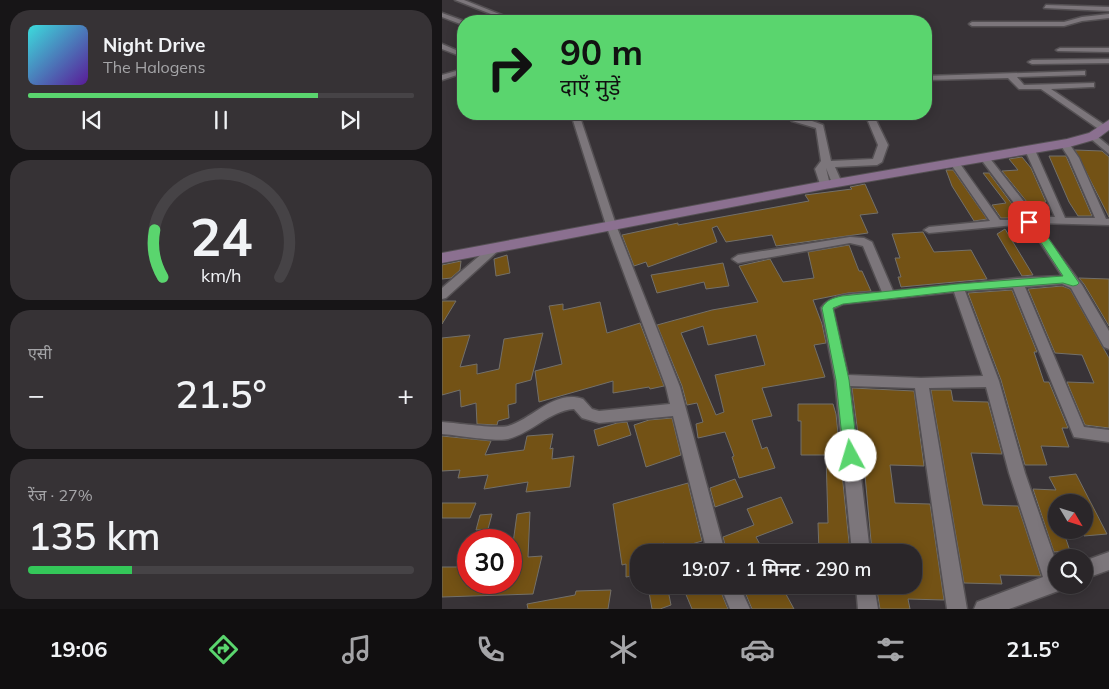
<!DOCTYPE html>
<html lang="hi">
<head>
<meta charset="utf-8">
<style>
  :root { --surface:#2a2629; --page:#363235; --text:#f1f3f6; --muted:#a5a5a8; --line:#464346; --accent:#5ad56e }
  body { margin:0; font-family:Mulish,"Noto Sans Devanagari",sans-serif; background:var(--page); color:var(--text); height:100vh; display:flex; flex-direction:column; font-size:19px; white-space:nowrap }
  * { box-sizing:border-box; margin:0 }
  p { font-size:16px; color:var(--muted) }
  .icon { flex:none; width:28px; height:28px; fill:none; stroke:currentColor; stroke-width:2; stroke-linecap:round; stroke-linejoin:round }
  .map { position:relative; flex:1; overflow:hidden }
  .panel { display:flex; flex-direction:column; gap:10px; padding:10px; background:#171517; width:442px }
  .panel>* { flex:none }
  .top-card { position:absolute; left:15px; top:15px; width:475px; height:105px; border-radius:20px; box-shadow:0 2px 12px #0003,0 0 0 1px var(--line); background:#5ad56e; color:#111; overflow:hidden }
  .needle { width:32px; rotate:128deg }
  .fabs { position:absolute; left:606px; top:494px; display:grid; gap:10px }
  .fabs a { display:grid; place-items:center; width:45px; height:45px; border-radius:50%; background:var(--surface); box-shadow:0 2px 12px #0003,0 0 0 1px var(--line); font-size:25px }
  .speed { position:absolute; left:15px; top:529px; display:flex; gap:10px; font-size:25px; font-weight:700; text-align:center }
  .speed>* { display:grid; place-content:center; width:65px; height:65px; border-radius:50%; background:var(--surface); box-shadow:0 2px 12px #0003,0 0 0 1px var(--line); line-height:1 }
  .speed .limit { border:8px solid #d22; background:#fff; color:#111 }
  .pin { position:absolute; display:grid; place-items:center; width:42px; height:42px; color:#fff; margin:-21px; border-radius:10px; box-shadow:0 2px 8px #0006 }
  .me { position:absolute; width:55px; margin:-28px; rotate:354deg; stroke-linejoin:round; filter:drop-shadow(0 0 4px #0008) }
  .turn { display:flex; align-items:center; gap:18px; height:105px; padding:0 20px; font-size:22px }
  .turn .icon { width:65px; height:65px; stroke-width:2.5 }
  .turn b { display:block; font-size:35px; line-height:42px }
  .big { font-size:38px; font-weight:600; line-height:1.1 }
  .panel .widget { flex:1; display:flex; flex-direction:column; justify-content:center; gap:8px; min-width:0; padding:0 18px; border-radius:20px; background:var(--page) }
  .panel .dial { align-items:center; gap:0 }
  .dial svg { height:130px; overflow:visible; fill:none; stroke:var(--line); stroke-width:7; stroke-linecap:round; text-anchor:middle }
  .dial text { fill:var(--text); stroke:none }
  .song { display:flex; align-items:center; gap:15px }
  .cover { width:60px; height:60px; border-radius:8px; background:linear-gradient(135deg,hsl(180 70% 55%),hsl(270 70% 35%)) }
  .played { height:5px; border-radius:2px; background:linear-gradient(90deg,var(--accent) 75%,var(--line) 75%) }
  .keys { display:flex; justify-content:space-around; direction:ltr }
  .heat { display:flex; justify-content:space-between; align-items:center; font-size:28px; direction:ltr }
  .charge { height:8px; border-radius:4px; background:linear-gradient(90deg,#34c759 27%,var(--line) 0) }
  .trip { position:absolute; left:188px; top:544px; width:292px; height:50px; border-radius:20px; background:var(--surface); box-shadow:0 2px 12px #0003,0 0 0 1px var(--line); font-weight:600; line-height:50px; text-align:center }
  .menu { display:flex; height:80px; justify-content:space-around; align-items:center; background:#110f10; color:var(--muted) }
  .menu .icon { width:35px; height:35px }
  .menu .on { color:var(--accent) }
  .menu b { font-size:22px; color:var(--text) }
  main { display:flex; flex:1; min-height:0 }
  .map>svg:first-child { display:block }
</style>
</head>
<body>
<main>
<section class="panel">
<div class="widget">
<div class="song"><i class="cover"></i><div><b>Night Drive</b><p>The Halogens</p></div></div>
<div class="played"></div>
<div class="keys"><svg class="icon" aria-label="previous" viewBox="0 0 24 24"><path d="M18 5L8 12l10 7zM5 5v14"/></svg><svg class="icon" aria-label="pause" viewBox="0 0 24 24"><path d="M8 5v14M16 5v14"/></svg><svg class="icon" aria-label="next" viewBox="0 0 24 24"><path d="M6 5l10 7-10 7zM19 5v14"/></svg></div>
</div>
<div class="widget dial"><svg viewBox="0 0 100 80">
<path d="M14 69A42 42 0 1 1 86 69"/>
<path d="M14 69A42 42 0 0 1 9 40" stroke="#5ad56e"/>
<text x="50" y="56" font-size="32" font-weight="700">24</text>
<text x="50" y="72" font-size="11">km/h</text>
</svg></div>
<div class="widget"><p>एसी</p>
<div class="heat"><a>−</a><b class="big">21.5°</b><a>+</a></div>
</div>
<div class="widget"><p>रेंज · 27%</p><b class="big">135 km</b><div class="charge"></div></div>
</section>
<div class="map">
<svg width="667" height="609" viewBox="0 0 667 609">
  <rect width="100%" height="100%" fill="#383337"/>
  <g fill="#735215" stroke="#73706a" fill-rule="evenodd">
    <path d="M633 150 660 151 667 157V217Z"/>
    <path d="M607 156H624L650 216H636L627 202Z"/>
    <path d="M580 157 589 168 604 202 596 203 598 207H589L560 171 576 170 567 159Z"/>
    <path d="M504 170H511L545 219 532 221 510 186Z"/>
    <path d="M541 173H547L573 208H570L579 218H559L550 205 564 203Z"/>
    <path d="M423 184 436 213 418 215 426 233 334 246 330 235 284 242 275 226 270 228 275 242 206 267 204 262 192 266 180 235 236 223V225L367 201 363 195 410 189 408 187Z"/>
    <path d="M563 229 591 275 580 276 555 234Z"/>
    <path d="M481 232 492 252 529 250 545 279 459 287 456 277H459L453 258H458L450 234Z"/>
    <path d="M407 245 417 271H420L429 291 406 293 371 300 380 324 384 343 372 345 383 377 320 388 330 416 310 420 320 449 325 447 333 468 297 478 290 457 292 456 283 432 256 438 254 424 261 422 255 403 245 405 240 386 215 325 270 310 316 302 297 266 328 259 341 282 372 278 366 252ZM261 326 266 345 314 335 323 365 273 375 282 412 274 415 239 333Z"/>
    <path d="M65 255 68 273 54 276 52 259Z"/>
    <path d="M19 261 18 270 9 278 0 279V265Z"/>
    <path d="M281 263 287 286 264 289 262 282 215 293 209 275Z"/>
    <path d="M637 278 667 279V326L642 284Z"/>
    <path d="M620 286 628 289 667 358V428L643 425 625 382 652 383 640 355 613 353 586 289Z"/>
    <path d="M570 290 595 352H592L602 382H607L626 428H620L627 447 599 446 605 465H583L559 380 526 293Z"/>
    <path d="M0 301H14L0 324Z"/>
    <path d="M158 302 165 333 198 323 222 386 208 389 207 387 171 393V381L97 402 93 371 120 364 107 306 121 304V310Z"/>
    <path d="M101 333 89 380 74 384V403L66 405 67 418 56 421 55 425 35 424 34 403 19 407 18 390 0 395V338L28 335 18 367 35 364V374L57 369 62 339Z"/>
    <path d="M410 388 472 391 482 466 448 465 453 503 488 504 502 600 466 599 468 609H438L434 585H471V552H430L423 475H421L418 434H416Z"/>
    <path d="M489 390H509L511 401 546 402 560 454 529 453 541 505 576 506 599 576 558 575 560 584 522 583Z"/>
    <path d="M356 404H391L394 414 408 552H377L376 523H386L384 455H359V421H356Z"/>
    <path d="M230 418 239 455 204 467 192 425 207 420Z"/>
    <path d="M185 422 189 435 156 446 152 430 175 423Z"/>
    <path d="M111 434 108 449 111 448 110 459 132 456 128 487 84 492 86 482 42 489 46 475 16 478 18 470 0 471V436L49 441 43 455 82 450 85 436Z"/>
    <path d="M634 474 665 534 642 536V502H615V530H621L628 551 612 552 591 489 614 490 607 477Z"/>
    <path d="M293 479 301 497 273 507 268 488Z"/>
    <path d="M246 483 260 541 226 551 222 543 216 545 218 552H196V575L184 577V564L180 565 171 504Z"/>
    <path d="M339 497 351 523 314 537 322 552H285L281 537 312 525 305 509Z"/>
    <path d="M0 503H34L28 518H0Z"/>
    <path d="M88 512 86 557 100 556 91 594 0 597V567H15L17 561H26V582H69V558L75 514Z"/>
    <path d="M50 514 46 529 34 530 38 515Z"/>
    <path d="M211 585H225L229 605 218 609H210L207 592 211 591Z"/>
    <path d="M240 585H276L286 609H250Z"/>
    <path d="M300 585H339L352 609H310Z"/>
    <path d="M169 590 166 609H86L85 604 133 595 134 591Z"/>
  </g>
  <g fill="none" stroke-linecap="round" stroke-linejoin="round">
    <g stroke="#545053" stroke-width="3">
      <g id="street">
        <path d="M13 0H22L75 21H67Z"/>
        <path d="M604 5 667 7V11L602 8Z"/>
        <path d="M0 13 22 21 21 25 0 17Z"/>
        <path d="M667 14V18L640 21 622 26H530L527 24 530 22H622L640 17Z"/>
        <path d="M0 44 21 53V57L0 49Z"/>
        <path d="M618 48H667V52L616 51 614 50Z"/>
        <path d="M667 59V63L590 64 586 62 590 60Z"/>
        <path d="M21 69V73L0 80V75Z"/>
        <path d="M643 71V75H640L575 77 582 85 652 83V87H649L609 89 664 126V130H658L599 89H577L566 78 484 80V76Z"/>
        <path d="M129 114H137L174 225 238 387 283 552H265L231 416 157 423 140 418 132 409C107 411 90 433 66 439 53 442 15 435 0 434V422C15 423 54 429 66 426 91 419 112 389 141 399L150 409 157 411 228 404 224 387 164 225Z"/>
        <path d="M342 114H351L381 125 389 161 431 159 436 145 423 114H431L446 145 440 162 435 165 393 167 400 183 395 186 390 183 384 168 388 185 387 187H379L373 169 379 161 374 128 350 121Z"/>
        <path d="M651 133 667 146V154L648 138V134Z"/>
        <path d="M623 141 626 142 637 158 664 219H667V225L594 223 640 285 667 331V349L662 347 629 288 620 284 583 287 642 427 667 430V442L632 437 571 288 523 291 557 381 583 473 615 565V585H623L619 590 567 609H532L535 602 601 577 567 473 544 387 487 388 525 609H505L473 388 408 386 428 552H410L393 380 379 308C390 291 421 294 440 292L421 246 408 243 296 263 290 259 296 255 408 237 422 238 430 242 451 291 575 278 620 276 590 230 584 226 573 225 487 233 482 230 487 227 548 221 508 163 513 160 516 161 558 220H585L538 158 543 155 546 156 594 217H613L583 150 588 147 593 150 623 218H653L627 158 618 144ZM512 292 541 376 479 378 406 375 391 309 401 304Z"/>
        <path d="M54 244 58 245 60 247 58 249 4 298 0 299V288L50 245Z"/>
        <path d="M667 552V570L642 579V561Z"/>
        <path d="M278 585H297L308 609H288Z"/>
        <path d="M414 585H432L436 609H416Z"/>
      </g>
    </g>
    <g stroke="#545053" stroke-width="2">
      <path id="secondary" d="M667 120V130L655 139 627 147 383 189 0 263V253L383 181 625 139 647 133Z"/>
    </g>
    <use href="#street" fill="#7c767b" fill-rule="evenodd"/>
    <use href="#secondary" fill="#8b7090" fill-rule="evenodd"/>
  </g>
  <path fill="#5ad56e" stroke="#3a8a48" d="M584 220H591L598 226 637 283 635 285 631 286 621 283 516 291 401 304 391 308 407 380 416 456 414 461 409 463 404 461 402 456 394 380 380 308C384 300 391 298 400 296L516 284 621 276 591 230 582 222Z"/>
</svg>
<div class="fabs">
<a><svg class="needle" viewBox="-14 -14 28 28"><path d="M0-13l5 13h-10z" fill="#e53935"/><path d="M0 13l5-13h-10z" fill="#a5a5a8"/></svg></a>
<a><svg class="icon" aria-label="search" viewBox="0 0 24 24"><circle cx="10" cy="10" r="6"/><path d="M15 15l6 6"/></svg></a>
</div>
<div class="speed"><div class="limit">30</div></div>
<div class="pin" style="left:587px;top:222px;background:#d93025"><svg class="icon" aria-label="arrive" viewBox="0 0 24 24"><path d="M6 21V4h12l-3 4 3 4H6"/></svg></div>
<svg class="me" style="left:409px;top:456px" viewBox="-20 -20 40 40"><circle r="19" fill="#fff"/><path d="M0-13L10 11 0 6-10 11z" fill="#5ad56e"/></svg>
<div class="trip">19:07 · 1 मिनट · 290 m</div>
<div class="top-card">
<div class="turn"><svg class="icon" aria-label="right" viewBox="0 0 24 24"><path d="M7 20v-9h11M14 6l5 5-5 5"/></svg><div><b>90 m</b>दाएँ मुड़ें</div></div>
</div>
</div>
</main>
<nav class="menu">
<b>19:06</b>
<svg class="icon on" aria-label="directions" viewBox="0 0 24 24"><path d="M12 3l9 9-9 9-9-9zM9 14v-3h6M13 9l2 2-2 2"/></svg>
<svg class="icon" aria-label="music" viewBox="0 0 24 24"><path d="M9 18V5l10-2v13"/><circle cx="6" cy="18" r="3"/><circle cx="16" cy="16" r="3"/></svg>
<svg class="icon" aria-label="phone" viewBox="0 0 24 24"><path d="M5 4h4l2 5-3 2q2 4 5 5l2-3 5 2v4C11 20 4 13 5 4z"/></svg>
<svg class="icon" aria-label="climate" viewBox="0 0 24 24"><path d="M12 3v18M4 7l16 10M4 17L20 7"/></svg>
<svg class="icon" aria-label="car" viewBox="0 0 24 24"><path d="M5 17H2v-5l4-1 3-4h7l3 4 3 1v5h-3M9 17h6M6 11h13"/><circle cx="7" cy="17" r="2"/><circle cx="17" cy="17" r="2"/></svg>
<svg class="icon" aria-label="filters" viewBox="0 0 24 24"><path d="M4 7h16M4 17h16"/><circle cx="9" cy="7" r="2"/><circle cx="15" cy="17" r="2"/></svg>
<b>21.5°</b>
</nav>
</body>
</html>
